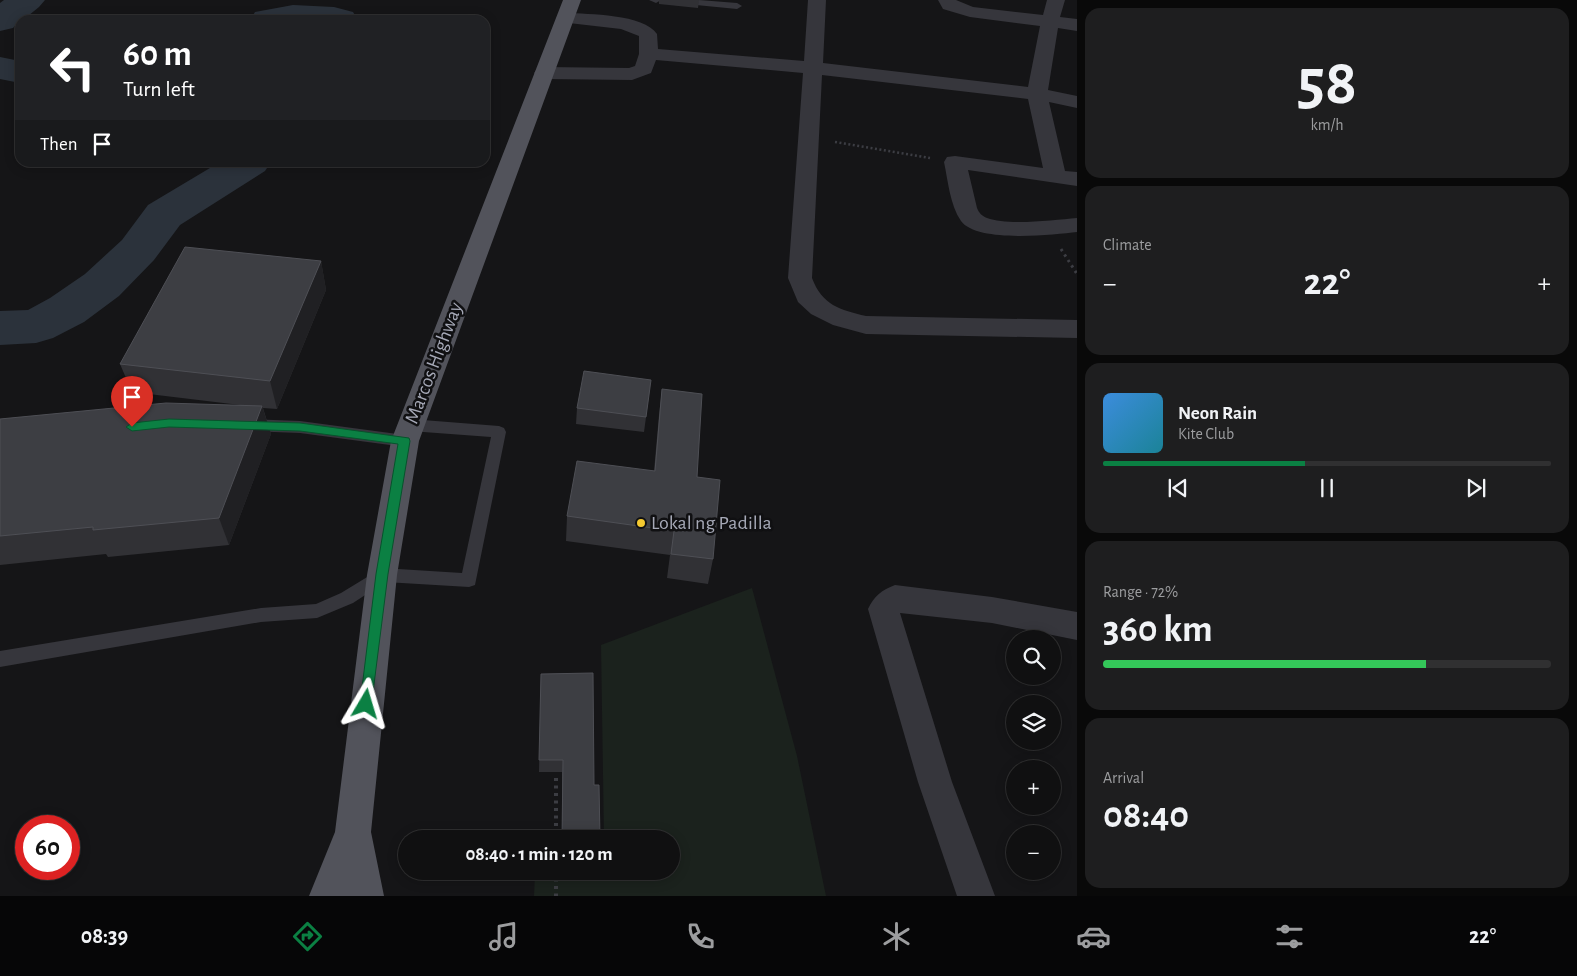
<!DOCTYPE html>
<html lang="en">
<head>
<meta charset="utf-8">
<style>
  :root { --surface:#101011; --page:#1e1e1f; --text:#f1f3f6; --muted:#9c9d9f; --line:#303031; --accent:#0b8043 }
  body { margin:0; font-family:"Alegreya Sans",sans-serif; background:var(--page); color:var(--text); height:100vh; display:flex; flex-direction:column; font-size:19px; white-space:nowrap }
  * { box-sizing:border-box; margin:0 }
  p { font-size:16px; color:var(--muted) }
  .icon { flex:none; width:28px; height:28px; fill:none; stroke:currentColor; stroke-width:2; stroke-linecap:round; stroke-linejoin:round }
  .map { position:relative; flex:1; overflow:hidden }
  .side { display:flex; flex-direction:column; gap:8px; padding:8px; background:#090909; width:500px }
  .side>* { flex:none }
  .top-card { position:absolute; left:15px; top:15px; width:475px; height:152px; border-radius:15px; box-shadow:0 2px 12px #0003,0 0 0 1px var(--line); background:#202124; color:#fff; overflow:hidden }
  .tools { position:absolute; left:1006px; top:630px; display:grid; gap:10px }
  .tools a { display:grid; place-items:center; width:55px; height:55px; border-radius:50%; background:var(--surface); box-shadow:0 2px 12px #0003,0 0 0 1px var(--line); font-size:25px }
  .speed { position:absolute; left:15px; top:815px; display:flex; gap:10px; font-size:25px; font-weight:700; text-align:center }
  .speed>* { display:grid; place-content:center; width:65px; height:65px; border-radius:50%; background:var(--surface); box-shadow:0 2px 12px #0003,0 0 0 1px var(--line); line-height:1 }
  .speed .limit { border:8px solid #d22; background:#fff; color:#111 }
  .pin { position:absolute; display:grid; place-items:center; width:42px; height:42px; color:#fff; margin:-51px -21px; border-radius:50% 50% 50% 0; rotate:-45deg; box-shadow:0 0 5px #0007 }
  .pin .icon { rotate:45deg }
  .me { position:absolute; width:55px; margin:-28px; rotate:7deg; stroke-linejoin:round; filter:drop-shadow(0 0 4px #0008) }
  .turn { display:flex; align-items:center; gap:18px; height:105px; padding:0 25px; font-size:22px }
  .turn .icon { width:65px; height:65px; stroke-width:2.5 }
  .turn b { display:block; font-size:35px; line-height:42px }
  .then { display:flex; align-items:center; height:48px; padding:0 25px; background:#0003; gap:10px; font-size:19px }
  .big { font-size:38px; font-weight:600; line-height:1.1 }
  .side .widget { flex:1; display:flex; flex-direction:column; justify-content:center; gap:8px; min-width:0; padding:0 18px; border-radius:15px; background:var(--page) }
  .side .dial { align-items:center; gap:0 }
  .dial b { font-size:65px; line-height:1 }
  .song { display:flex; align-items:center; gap:15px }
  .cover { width:60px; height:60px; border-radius:8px; background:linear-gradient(135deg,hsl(210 70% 55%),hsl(190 70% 35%)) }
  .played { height:5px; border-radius:2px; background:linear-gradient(90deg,var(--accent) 45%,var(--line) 45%) }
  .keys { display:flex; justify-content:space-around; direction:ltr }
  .heat { display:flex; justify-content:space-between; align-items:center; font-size:28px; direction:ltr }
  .charge { height:8px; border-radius:4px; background:linear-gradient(90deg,#34c759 72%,var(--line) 0) }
  .trip { position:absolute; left:398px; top:830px; width:282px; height:50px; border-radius:25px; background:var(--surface); box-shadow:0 2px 12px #0003,0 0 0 1px var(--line); font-weight:600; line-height:50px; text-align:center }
  .menu { display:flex; height:80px; justify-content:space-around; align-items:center; background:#060607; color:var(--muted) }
  .menu .icon { width:35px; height:35px }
  .menu .on { color:var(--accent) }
  .menu b { font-size:22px; color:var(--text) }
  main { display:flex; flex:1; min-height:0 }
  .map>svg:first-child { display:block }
</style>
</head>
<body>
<main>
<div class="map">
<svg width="1077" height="896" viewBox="0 0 1077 896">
  <rect width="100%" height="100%" fill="#151517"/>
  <path fill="#1b221d" d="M752 588 797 756 826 896H534L535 873 605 875V871H671V839H604L601 645Z"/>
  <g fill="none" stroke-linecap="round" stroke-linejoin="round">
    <g fill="#2b323b" fill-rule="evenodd">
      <path d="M4 0H45L39 7 23 20H20L13 28 0 31V3Z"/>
      <path d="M293 5 334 7 353 12 358 20H250L255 12Z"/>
      <path d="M0 57 20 61V83L0 79Z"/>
      <path d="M220 162H271L265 171 180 225 154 260 119 296 84 322 53 338 36 343 0 345V311L28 310 50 298 85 274 122 240 148 205Z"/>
    </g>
    <path stroke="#3c3d43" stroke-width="2.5" stroke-dasharray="2 2.5" stroke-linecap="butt" d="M835 142 930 158"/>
    <path stroke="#3c3d43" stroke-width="3" stroke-dasharray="2.5 4" stroke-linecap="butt" d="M1061 249 1077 274"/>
    <g stroke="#3c3d43" stroke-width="4" stroke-dasharray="3 4.5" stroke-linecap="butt">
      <path d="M556 778V839"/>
      <path d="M556 871V896"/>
    </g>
    <g fill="#36363c" fill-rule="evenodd">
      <path d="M649 0H661L656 3Z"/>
      <path d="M699 0 737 3 742 6 737 9 696 5 694 3Z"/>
      <path d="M248 419 300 421 405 435 410 437 412 441 410 445 405 447 300 433 248 431 243 429 241 425 243 421Z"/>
      <path d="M410 419 499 426 504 428 506 432 475 585 469 587 385 582 353 603 317 618 261 622 0 667V651L261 608 316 604 341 593 382 568 462 573 491 437 410 431 405 429 403 425 405 421Z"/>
    </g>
    <g fill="#36363c" fill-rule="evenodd">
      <path d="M808 0H826L823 63 1028 87 1040 26 970 17 943 9 938 0H956L973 7 1043 15 1047 0H1065L1060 17 1077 19V31L1058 28 1048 90 1077 96V108L1049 102 1065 171 1077 172V186L968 170 977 208C979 213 982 216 987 218 1008 226 1054 220 1077 218V232C1052 235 977 243 961 221 950 205 948 181 944 162L947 157 955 156 1043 168 1028 99 822 75 812 278C822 305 840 310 866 316L1077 320V338L866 334 833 325 811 314 798 302 788 278 803 73 656 60 651 73 632 80 544 79 537 77 534 73 537 69 544 67 629 68 635 66 639 54V36L621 29 560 22 557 18 560 14 566 13C588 14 644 14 657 34L658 49 804 61Z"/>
      <path d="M895 585 992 597 1077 612V640L992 623 900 613 952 782 995 896H957L918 782 868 609C874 596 882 590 895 585Z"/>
    </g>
    <path fill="#52535b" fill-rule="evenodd" d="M563 0H581L419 441 397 575 371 832 384 896H309L335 832 367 575 391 441Z"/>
  </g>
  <g fill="#313135">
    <path d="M659 0H699L698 8 659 4Z"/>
    <path d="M321 261 326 290 277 409 263 408 271 434 229 545 108 557 106 554 0 565V419L240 405 132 392 120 364Z"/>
    <path d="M662 389 697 477 713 559 708 584 667 578 670 555 566 541 567 516 654 471 659 415Z"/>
    <path d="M649 395 644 432 576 424 577 408Z"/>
    <path d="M541 674 594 785 600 839H562V772H539Z"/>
  </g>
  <g fill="#202023">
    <path d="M321 261 326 290 277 409 270 381Z"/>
    <path d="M262 406 271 434 229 545 219 518Z"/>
  </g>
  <g fill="#3d3e43" stroke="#4e4f55">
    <path d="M185 247 321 261 270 381 120 364Z"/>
    <path d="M584 371 651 380 646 417 577 408Z"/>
    <path d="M662 389 702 394 697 477 720 480 713 559 671 554 674 531 567 516 577 461 655 471Z"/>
    <path d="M166 403 262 406 219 518 93 530V527L0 536V419Z"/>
    <path d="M593 673 594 785H599L600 839H562L563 760H539L541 674Z"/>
  </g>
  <path fill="#0b8043" stroke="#07532c" d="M169 419 300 423 409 438 410 441 388 574 371 708 366 710 362 708 360 704 376 574 398 444 300 431 169 427 132 431 126 427 132 423Z"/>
  <circle fill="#f4c930" stroke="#101012" stroke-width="2" cx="641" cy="523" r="5"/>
  <g text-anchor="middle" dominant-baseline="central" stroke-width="5" stroke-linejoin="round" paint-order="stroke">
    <g font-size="20" fill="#a6a9b7" stroke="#101012">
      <text transform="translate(434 363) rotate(-69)">Marcos Highway</text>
    </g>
    <g font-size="20" fill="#a6a9b7" stroke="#101012" text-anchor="start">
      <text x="651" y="523">Lokal ng Padilla</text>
    </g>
  </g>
</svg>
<div class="tools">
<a><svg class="icon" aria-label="search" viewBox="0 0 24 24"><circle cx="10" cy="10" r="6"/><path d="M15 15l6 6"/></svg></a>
<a><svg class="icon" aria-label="layers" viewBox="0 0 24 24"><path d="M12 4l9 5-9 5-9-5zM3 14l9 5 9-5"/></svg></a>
<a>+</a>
<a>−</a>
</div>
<div class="speed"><div class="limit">60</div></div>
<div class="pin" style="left:132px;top:427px;background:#d93025"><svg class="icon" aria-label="arrive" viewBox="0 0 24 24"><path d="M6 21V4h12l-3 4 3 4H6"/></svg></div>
<svg class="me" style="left:366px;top:704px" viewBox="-20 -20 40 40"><path d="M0-17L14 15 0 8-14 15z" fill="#0b8043" stroke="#fff" stroke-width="4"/></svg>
<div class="trip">08:40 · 1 min · 120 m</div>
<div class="top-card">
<div class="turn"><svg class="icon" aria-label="left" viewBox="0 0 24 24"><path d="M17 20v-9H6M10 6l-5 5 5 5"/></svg><div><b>60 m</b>Turn left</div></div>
<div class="then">Then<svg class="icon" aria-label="arrive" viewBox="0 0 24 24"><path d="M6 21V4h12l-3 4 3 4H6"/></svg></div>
</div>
</div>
<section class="side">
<div class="widget dial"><b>58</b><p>km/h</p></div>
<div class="widget"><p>Climate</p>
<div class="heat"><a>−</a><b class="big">22°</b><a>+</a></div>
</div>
<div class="widget">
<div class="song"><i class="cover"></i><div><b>Neon Rain</b><p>Kite Club</p></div></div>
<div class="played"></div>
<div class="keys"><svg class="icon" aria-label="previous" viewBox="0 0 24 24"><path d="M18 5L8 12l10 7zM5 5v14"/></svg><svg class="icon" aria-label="pause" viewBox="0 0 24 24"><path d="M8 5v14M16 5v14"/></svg><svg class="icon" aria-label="next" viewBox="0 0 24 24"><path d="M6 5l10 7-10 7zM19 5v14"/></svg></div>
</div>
<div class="widget"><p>Range · 72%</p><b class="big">360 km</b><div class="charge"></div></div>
<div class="widget"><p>Arrival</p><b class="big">08:40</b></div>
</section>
</main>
<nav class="menu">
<b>08:39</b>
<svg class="icon on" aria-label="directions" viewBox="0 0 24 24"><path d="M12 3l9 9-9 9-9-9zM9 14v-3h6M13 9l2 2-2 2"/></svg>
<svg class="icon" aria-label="music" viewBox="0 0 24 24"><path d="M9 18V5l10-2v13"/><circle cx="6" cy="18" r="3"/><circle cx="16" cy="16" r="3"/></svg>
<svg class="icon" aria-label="phone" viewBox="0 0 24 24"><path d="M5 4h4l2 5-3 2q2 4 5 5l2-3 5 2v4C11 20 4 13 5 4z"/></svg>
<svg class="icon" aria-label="climate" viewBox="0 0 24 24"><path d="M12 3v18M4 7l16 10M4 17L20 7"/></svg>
<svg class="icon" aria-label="car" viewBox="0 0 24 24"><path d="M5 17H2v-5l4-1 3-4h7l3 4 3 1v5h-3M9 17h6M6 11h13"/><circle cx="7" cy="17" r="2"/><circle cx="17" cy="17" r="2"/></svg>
<svg class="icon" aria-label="filters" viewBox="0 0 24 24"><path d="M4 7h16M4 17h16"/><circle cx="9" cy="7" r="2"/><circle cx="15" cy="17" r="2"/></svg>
<b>22°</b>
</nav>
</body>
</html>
